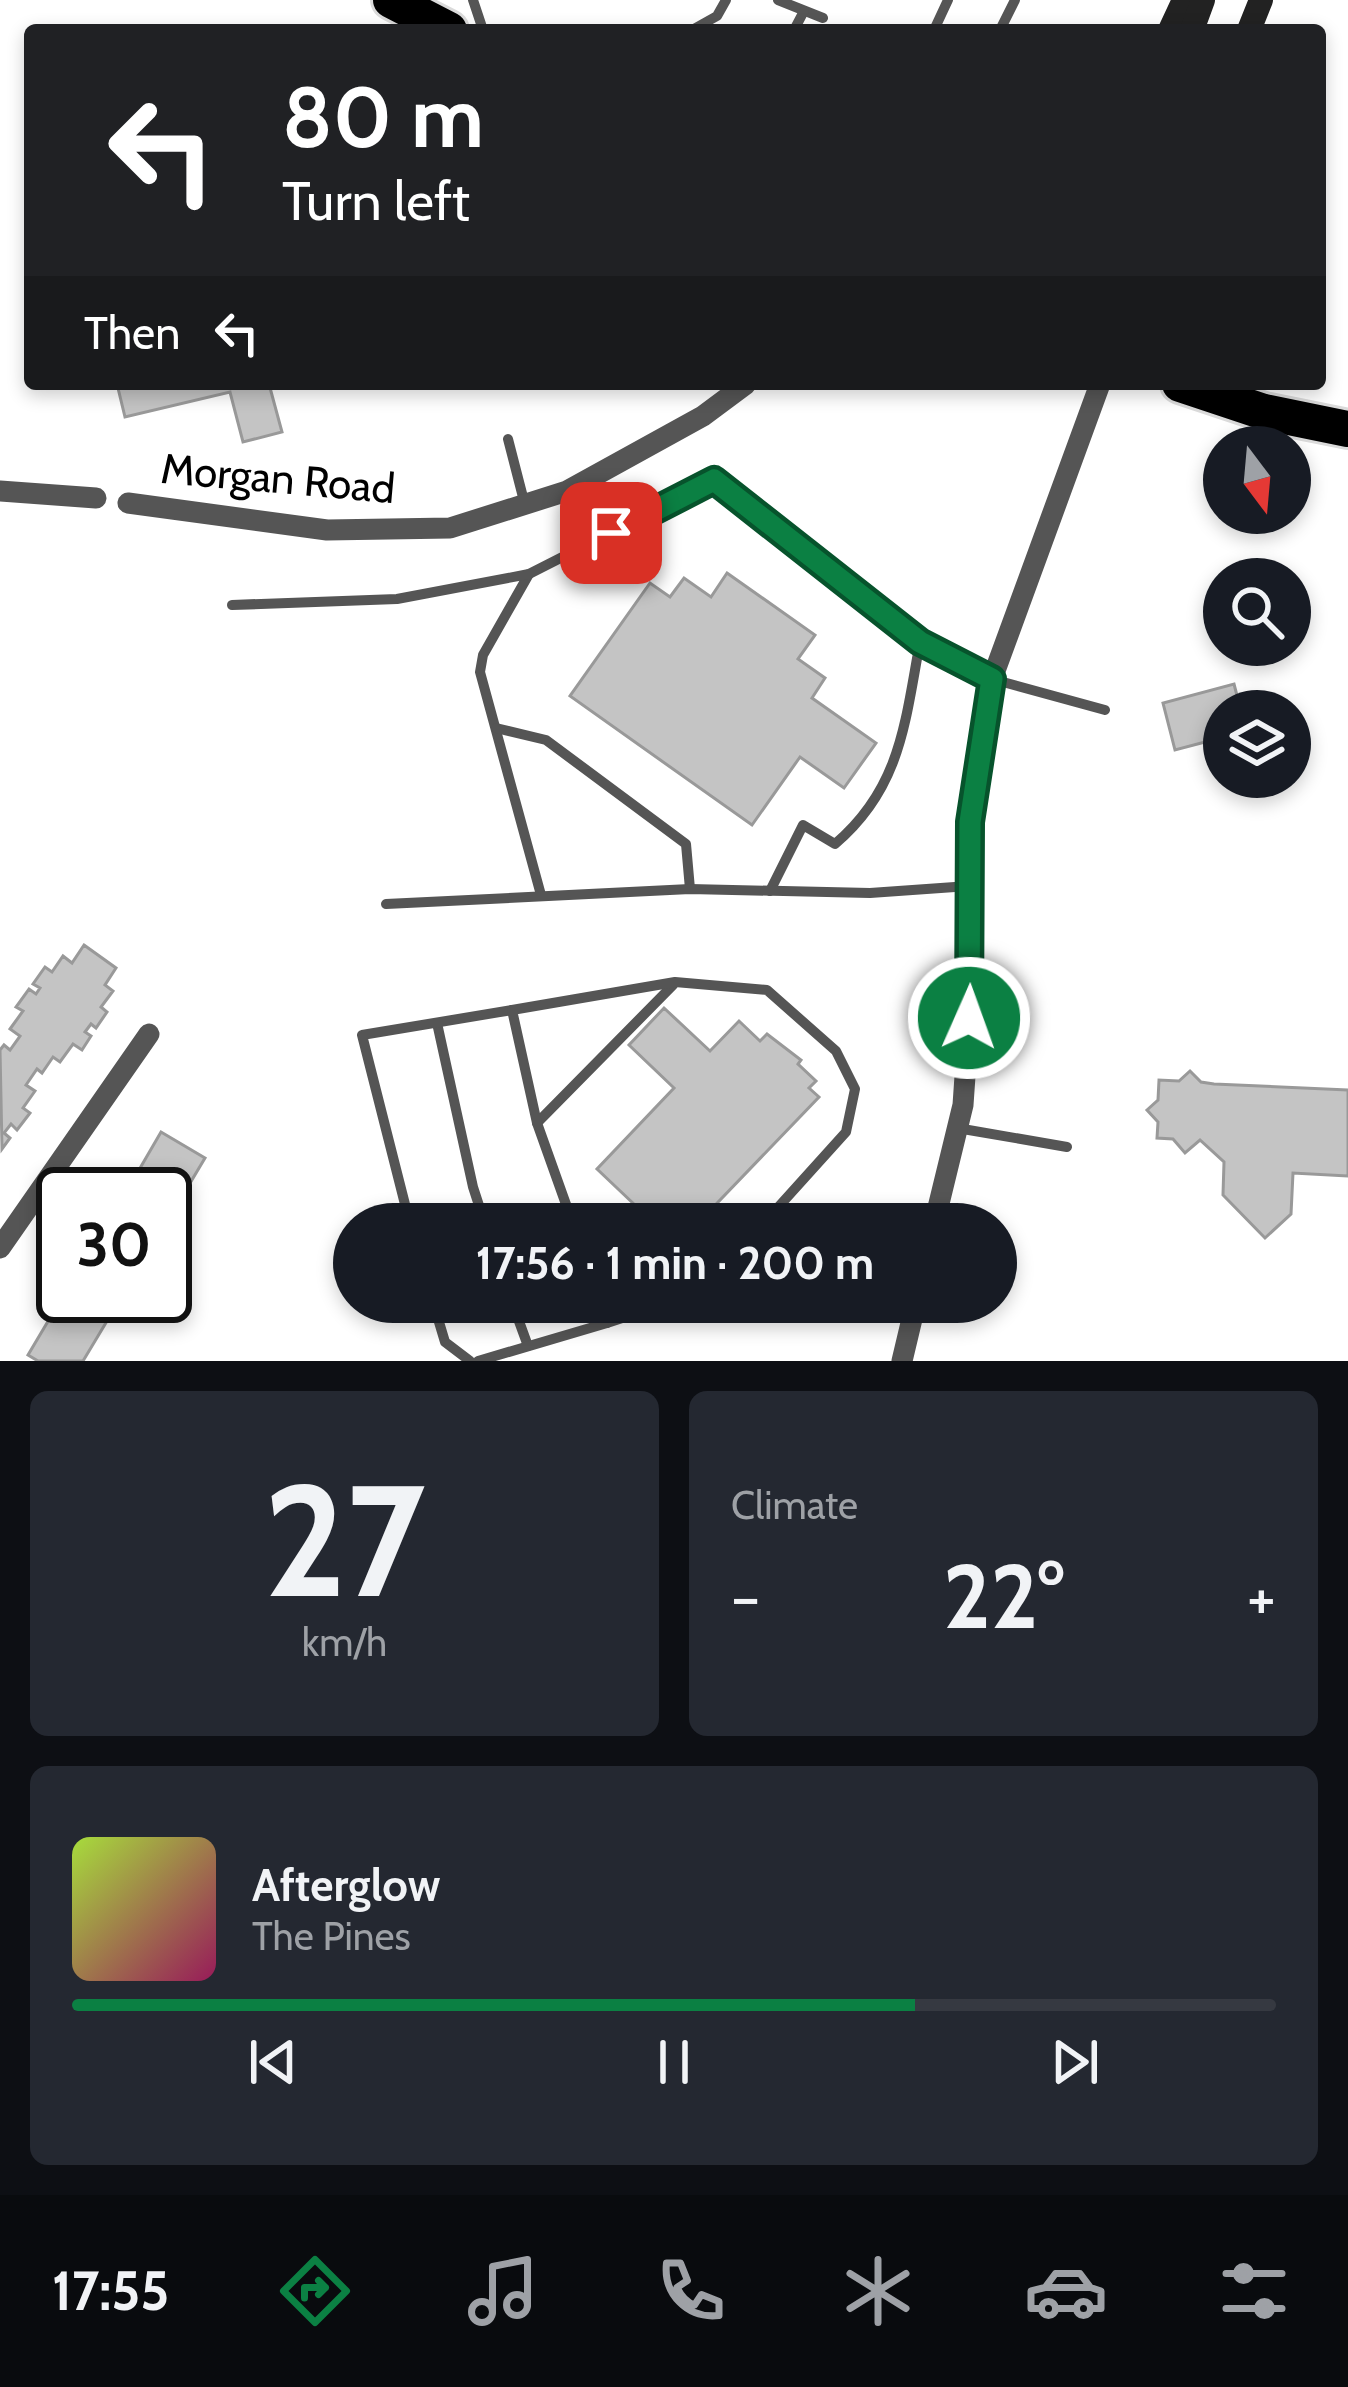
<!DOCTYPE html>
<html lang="en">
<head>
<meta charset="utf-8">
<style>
  :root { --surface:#171b24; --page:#242831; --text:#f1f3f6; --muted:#9ea1a6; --line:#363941; --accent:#0b8043 }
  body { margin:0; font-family:Cabin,sans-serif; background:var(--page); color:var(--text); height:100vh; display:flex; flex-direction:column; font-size:45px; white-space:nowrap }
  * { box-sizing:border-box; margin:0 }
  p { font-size:39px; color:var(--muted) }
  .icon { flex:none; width:66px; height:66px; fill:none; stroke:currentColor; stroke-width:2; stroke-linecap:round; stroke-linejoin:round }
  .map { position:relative; height:1361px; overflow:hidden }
  .panel { display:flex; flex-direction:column; gap:30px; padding:30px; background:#0d0f14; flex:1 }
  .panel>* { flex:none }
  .banner { position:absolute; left:24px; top:24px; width:1302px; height:366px; border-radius:12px; box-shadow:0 6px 18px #0003; background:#202124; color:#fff; overflow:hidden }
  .needle { width:78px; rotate:164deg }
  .fabs { position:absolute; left:1203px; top:426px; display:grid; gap:24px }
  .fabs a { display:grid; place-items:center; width:108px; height:108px; border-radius:50%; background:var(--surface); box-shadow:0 6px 18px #0003; font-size:60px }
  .speed { position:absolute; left:36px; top:1167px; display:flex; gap:24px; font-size:60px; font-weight:700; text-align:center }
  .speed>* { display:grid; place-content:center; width:156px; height:156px; border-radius:50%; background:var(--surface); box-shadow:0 6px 18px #0003; line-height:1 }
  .speed .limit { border:6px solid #111; border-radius:18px; background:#fff; color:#111 }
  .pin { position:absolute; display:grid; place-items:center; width:102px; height:102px; color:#fff; margin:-51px; border-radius:24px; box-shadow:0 6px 18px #0006 }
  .me { position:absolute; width:132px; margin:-66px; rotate:2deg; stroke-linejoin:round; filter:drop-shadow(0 0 9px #0008) }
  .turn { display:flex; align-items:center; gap:42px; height:252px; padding:0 60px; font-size:54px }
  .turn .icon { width:156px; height:156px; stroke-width:2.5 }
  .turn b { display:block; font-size:84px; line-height:102px }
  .then { display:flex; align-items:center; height:114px; padding:0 60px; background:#0003; gap:24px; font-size:45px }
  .big { font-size:90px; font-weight:700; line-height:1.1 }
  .panel .tile { flex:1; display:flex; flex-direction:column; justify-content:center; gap:18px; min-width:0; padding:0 42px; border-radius:18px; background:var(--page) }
  .panel .dial { align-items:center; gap:0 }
  .dial b { font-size:156px; line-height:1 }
  .song { display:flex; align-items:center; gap:36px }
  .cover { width:144px; height:144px; border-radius:18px; background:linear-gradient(135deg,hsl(80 70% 55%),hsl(330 70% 35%)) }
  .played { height:12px; border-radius:6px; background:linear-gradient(90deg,var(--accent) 70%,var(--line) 70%) }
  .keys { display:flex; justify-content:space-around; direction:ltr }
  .heat { display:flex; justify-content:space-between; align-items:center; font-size:66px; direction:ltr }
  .panel .tiles { flex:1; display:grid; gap:30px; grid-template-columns:1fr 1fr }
  .tile:last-child { grid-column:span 2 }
  .trip { position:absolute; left:333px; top:1203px; width:684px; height:120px; border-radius:60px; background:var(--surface); box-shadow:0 6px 18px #0003; font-weight:700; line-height:120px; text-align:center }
  .tab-bar { display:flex; height:192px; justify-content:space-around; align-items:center; background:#090b0e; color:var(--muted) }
  .tab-bar .icon { width:84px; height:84px }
  .tab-bar .selected { color:var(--accent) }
  .tab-bar b { font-size:54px; color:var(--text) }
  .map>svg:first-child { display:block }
</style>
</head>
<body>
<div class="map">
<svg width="1348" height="1361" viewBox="0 0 1348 1361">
  <rect width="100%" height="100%" fill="#fff"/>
  <g fill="#c4c4c4" stroke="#999" stroke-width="3">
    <path d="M117 384H269L282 432 243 442 230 392 125 417Z"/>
    <path d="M727 573 815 635 798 659 825 678 812 698 876 743 844 788 800 757 752 825 570 696 650 583 670 597 684 578 711 597Z"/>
    <path d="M1234 684 1241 711H1224V737L1175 750 1163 703Z"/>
    <path d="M84 945 116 968 105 985 113 991 101 1007 107 1012 96 1028 91 1024 85 1032 91 1036 82 1050 73 1044 60 1062 53 1057 42 1073 37 1069 26 1085 35 1091 23 1108 30 1113 17 1130 11 1124 4 1133 10 1138 2 1149 0 1050 4 1045 10 1050 20 1036 10 1029 23 1011 16 1007 29 989 36 994 40 988 33 984 45 967 52 972 63 956 72 963Z"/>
    <path d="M664 1008 710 1051 739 1021 760 1041 767 1034 801 1060 798 1064 816 1081 809 1088 819 1097 697 1224H655L597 1169 674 1088 629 1045Z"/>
    <path d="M1190 1071 1201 1082 1214 1084 1348 1090V1176L1293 1173 1291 1214 1265 1238 1223 1195 1224 1162 1200 1140 1185 1153 1173 1139 1157 1138 1158 1122 1147 1110 1158 1100 1159 1080 1179 1081Z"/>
    <path d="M161 1132 205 1158 165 1225V1194H125Z"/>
    <path d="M63 1296H122L83 1361H38L28 1355Z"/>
  </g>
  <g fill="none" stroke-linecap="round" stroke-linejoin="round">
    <g stroke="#dbdbdb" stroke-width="42">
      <g id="highway">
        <path d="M391 0 449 30"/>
        <path d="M1180 384 1264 412 1348 429"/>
      </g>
    </g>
    <g stroke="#555" stroke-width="10">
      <path d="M473 0 483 30"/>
      <path d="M778 0 823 18"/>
      <path d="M692 30 717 16 726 0"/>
      <path d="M794 30 804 11"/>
      <path d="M934 30 948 0"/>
      <path d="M1000 30 1015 0"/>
      <path d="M508 439 525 505"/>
      <path d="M529 574 483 655 480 672 541 895"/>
      <path d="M232 605 397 599 529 574 714 480 920 642 992 679 1105 710"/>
      <path d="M496 728 546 740 686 844 690 889"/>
      <path d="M770 891 803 825 835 844C901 788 905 722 920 642"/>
      <path d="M386 904 690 889 870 893 969 886"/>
      <path d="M437 1023 473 1187 485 1224"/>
      <path d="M537 1123 673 985"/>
      <path d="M957 1128 1067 1147"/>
      <path d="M410 1224 362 1035 512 1010"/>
      <path d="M573 1224 537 1123 512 1010 675 982 767 990 836 1051 855 1089 846 1132 763 1224"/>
      <path d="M433 1302 445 1342 470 1361"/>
      <path d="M512 1302 528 1346"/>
      <path d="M600 1302 607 1323 671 1302"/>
      <path d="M789 1302 912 1317"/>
      <path d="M478 1361 607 1323"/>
    </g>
    <g stroke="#555" stroke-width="21">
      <path d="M0 491 96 498"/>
      <path d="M128 503 327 530 450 528 567 491 703 416 746 384"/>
      <path d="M934 1224 963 1105 972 975 970 822 992 679 1100 384"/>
      <path d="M0 1248 149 1034"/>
      <path d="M902 1361 916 1302"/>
    </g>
    <g stroke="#222" stroke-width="24">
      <path d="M1170 30 1184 0"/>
      <path d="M1192 30 1203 0"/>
      <path d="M1249 30 1261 0"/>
    </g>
    <use href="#highway" stroke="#000" stroke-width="36"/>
  </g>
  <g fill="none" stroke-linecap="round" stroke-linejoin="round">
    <g stroke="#07532c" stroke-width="30">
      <path id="route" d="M611 533 714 480 920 642 992 679 970 822 969 1018"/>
    </g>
    <use href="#route" stroke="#0b8043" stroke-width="21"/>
  </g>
  <g text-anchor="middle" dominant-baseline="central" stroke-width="9" stroke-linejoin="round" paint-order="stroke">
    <g font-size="42" fill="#000" stroke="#fff">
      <text transform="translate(278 478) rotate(5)">Morgan Road</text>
    </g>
  </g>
</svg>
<div class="fabs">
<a><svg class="needle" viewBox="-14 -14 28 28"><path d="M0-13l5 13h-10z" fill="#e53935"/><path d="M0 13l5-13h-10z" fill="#9ea1a6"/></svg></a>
<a><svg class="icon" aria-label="search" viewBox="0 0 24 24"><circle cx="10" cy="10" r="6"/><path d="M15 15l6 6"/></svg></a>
<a><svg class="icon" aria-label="layers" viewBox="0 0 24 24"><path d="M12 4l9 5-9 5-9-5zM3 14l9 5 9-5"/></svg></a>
</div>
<div class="speed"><div class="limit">30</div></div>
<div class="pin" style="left:611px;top:533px;background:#d93025"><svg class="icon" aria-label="arrive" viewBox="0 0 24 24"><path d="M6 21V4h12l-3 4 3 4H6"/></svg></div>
<svg class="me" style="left:969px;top:1018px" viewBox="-20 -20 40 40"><circle r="17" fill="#0b8043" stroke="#fff" stroke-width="3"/><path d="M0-11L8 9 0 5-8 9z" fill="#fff"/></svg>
<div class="trip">17:56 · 1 min · 200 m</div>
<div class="banner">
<div class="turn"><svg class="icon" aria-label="left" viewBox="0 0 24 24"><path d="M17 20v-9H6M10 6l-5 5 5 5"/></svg><div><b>80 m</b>Turn left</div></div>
<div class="then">Then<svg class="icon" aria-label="left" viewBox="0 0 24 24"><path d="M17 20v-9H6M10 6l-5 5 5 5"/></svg></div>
</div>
</div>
<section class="panel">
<div class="tiles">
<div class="tile dial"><b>27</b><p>km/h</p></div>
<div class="tile"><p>Climate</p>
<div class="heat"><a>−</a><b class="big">22°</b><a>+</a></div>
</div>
<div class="tile">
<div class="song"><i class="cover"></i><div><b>Afterglow</b><p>The Pines</p></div></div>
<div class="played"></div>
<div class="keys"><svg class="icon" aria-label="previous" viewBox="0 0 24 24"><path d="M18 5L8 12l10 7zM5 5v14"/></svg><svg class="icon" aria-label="pause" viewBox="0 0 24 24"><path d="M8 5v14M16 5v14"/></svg><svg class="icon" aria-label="next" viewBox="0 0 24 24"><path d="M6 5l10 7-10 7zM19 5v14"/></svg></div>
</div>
</div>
</section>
<nav class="tab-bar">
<b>17:55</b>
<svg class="icon selected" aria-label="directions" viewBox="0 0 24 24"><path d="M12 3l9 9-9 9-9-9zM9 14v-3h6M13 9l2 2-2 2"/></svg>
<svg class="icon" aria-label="music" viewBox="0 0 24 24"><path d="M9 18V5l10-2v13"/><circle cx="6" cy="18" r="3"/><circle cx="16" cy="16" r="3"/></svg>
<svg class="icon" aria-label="phone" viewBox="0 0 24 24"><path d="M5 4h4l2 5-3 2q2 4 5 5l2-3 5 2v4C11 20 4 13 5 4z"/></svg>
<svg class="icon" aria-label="climate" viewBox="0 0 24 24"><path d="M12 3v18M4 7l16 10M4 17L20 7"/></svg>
<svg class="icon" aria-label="car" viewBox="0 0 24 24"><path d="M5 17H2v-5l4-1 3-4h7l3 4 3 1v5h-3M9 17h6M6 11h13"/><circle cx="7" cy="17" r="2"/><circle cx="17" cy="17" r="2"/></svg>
<svg class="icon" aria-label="filters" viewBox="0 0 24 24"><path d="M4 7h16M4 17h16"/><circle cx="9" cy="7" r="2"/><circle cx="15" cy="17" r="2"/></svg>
</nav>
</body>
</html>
